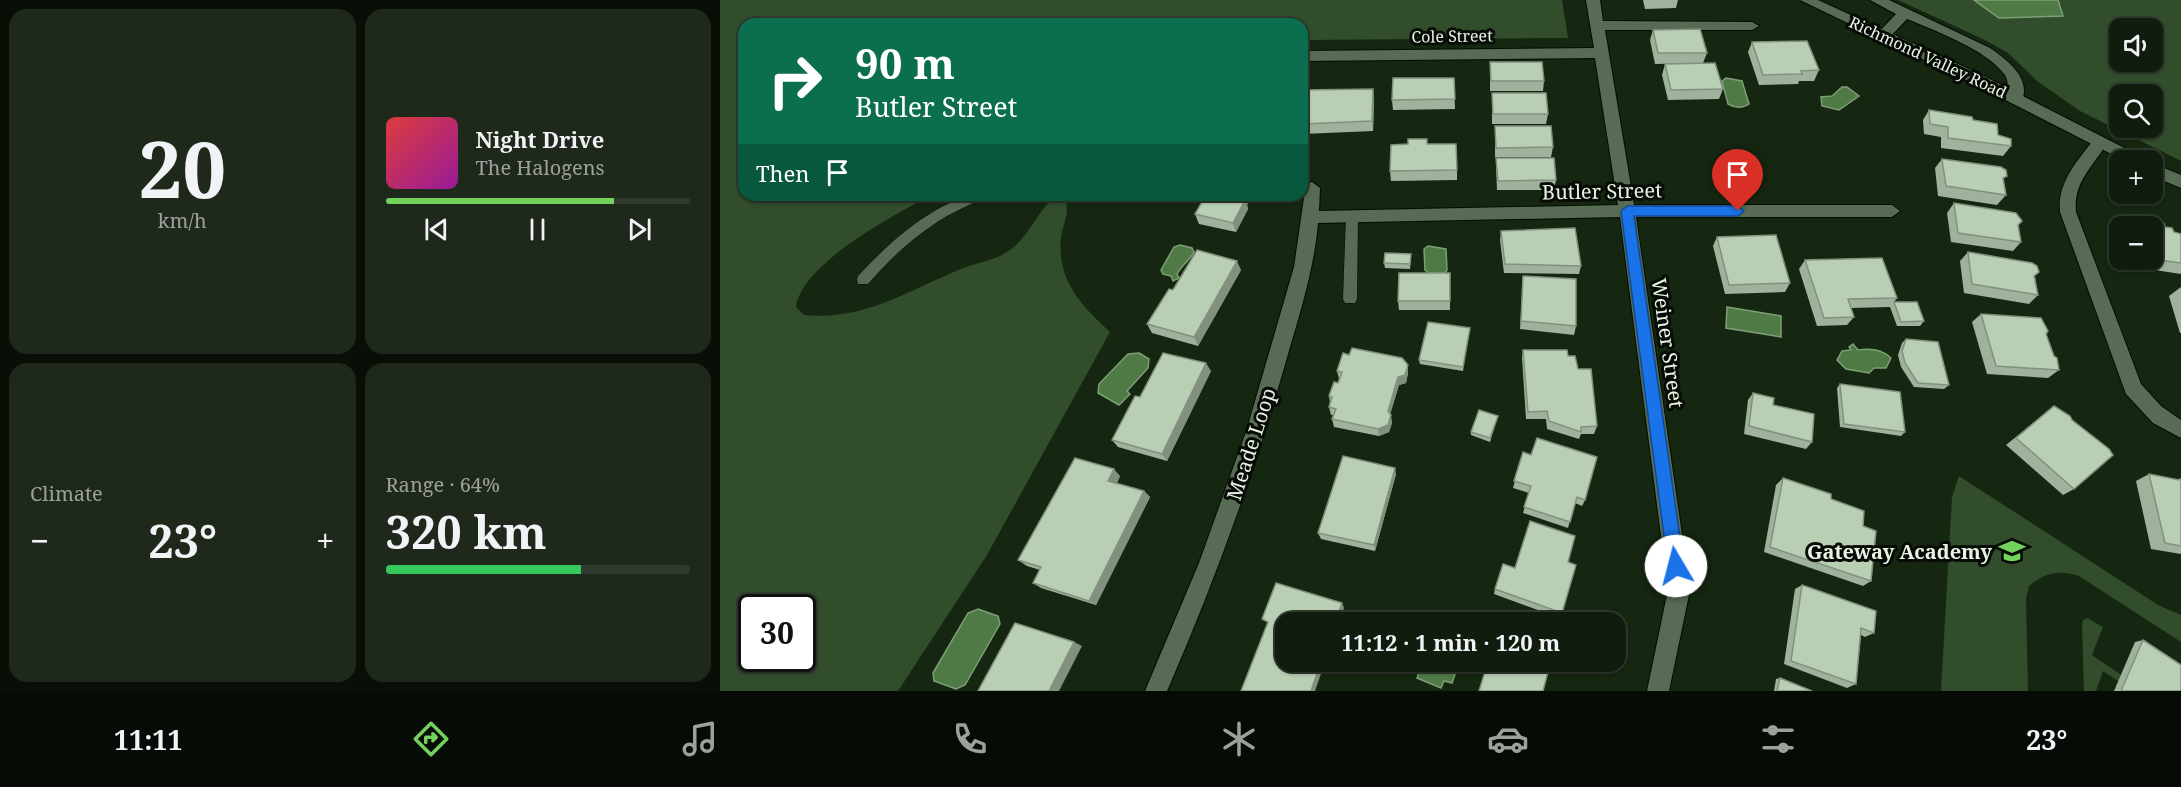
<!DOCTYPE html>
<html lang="en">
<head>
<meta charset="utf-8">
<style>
  :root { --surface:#101c0d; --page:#1e291b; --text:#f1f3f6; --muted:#9ca19d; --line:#303a2e; --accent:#73d25d }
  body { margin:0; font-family:"Noto Serif",serif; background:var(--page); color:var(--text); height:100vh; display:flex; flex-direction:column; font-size:22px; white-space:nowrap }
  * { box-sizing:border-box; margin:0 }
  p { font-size:20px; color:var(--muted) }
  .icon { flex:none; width:33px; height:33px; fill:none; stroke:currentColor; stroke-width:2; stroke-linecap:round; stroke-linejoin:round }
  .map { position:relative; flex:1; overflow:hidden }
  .drawer { display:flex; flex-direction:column; gap:9px; padding:9px; background:#090f07; width:720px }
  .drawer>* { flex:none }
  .guide { position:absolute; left:18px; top:18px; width:570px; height:183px; border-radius:18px; box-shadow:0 2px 4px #0004,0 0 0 2px var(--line); background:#0b6e4f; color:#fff; overflow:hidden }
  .tools { position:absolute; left:1389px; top:18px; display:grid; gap:12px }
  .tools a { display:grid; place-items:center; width:54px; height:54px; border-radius:12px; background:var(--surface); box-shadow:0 2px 4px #0004,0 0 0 2px var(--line); font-size:30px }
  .speed { position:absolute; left:18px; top:594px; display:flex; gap:12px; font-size:30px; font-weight:700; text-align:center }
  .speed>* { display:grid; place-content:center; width:78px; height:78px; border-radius:50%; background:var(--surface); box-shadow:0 2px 4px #0004,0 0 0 2px var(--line); line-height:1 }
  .speed .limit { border:3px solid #111; border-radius:9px; background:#fff; color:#111 }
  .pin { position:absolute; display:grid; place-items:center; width:51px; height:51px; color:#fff; margin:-62px -26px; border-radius:50% 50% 50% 0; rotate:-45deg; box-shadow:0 0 6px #0007 }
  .pin .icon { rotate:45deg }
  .me { position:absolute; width:66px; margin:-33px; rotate:352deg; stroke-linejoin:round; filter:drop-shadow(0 0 4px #0008) }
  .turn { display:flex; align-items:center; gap:21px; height:126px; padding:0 18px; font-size:27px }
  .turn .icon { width:78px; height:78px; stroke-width:2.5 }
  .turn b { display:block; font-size:42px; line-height:51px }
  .then { display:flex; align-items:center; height:57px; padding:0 18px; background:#0003; gap:12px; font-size:22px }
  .big { font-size:45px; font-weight:700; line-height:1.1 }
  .drawer .widget { flex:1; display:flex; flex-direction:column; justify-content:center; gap:9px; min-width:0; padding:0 21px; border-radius:18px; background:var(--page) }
  .drawer .dial { align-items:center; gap:0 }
  .dial b { font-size:78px; line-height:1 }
  .song { display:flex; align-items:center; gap:18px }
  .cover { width:72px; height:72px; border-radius:9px; background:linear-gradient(135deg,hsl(0 70% 55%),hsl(300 70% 35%)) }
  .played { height:6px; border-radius:3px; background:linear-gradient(90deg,var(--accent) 75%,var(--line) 75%) }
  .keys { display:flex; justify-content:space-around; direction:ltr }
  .heat { display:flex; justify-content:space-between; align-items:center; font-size:33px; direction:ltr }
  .charge { height:9px; border-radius:4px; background:linear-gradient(90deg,#34c759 64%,var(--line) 0) }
  .drawer .tiles { flex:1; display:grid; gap:9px; grid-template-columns:repeat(2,1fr) }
  .trip { position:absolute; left:555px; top:612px; width:351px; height:60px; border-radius:18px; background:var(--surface); box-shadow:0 2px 4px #0004,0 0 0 2px var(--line); font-weight:700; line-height:60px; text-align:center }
  .tabs { display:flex; height:96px; justify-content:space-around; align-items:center; background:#060b05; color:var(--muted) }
  .tabs .icon { width:42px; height:42px }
  .tabs .on { color:var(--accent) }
  .tabs b { font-size:27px; color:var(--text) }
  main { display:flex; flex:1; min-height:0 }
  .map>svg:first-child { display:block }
</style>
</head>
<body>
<main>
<section class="drawer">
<div class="tiles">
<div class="widget dial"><b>20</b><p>km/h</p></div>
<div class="widget">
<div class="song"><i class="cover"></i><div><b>Night Drive</b><p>The Halogens</p></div></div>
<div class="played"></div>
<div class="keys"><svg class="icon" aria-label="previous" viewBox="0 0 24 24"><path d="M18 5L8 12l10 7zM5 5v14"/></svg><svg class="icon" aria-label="pause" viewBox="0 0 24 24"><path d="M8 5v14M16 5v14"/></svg><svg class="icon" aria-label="next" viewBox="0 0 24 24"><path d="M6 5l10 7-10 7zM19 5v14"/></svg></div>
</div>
<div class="widget"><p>Climate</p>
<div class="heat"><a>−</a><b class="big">23°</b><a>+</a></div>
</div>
<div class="widget"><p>Range · 64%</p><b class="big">320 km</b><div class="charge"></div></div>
</div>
</section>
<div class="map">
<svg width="1461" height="691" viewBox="0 0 1461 691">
  <rect width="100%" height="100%" fill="#152611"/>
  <g fill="#324d2c" fill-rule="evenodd">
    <path d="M0 0H842L848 38 582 40V24H24V195H211C173 216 82 263 76 307L84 315C146 321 190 289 246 267 263 261 282 259 296 245 309 233 317 215 330 201H346C349 215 343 224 341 237 337 281 360 304 390 332L267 555 178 691H0ZM32 608H82V658H32Z"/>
    <path d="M1178 0H1461V161L1360 111 1317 81 1288 53 1265 40ZM1400 28H1432V62H1400ZM1400 94H1432V128H1400Z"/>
    <path d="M1239 476 1438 605 1461 615V642L1359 576C1339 570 1326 572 1309 586L1306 598 1308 691H1221L1232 497Z"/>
    <path d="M1367 618 1383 627 1372 655 1425 691H1413L1383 671 1376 691H1364L1362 625 1363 620Z"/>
  </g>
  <g fill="#4f7a46" stroke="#7d9f76" stroke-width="1.5">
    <path d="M1254 0H1338L1343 16 1279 18Z"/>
    <path d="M1006 78 1022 81 1029 104C1022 109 1015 108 1008 104L1002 81Z"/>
    <path d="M1122 87H1127L1139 96 1119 110 1102 106 1101 97 1112 96Z"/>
    <path d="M460 245 472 248 474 252C469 261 462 265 457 274L459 278 453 281 451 276 443 274 441 270 454 247Z"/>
    <path d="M708 246 726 249 727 270 725 273H709L705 270 704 249Z"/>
    <path d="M1007 307 1061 316V337L1006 328Z"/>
    <path d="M1133 344 1138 350C1150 348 1162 349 1171 358L1166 368H1154L1149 373 1126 369 1117 360 1122 351 1131 350 1129 347Z"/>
    <path d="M419 353 429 359 428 368 407 391 410 394 399 405 378 393 379 384 408 354Z"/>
    <path d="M258 609 278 616 280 624 245 685 236 689 214 681 213 673 248 613Z"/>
    <path d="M703 662H739L732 683 724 681 721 688 697 678Z"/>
  </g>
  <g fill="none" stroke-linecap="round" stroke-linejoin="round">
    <g stroke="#020e01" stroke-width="1">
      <g id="lane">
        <path d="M249 195H268L266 198C217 216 182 245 148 284H138L137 280 138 276C170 242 204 211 249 195Z"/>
        <path d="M632 211 638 216 637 299 635 303H625L623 299 626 216Z"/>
      </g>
    </g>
    <g stroke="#020e01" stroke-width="2">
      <g id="street">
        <path d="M866 0H880L883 21 1032 22 1039 26 1032 30H885L914 205H1172L1180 211 1172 217H916L970 590 949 691H927L948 590 900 217 598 223C594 270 579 316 566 361 534 474 494 583 447 691H425L479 563 526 432 574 267 586 184 592 182 600 188 599 211 898 205 875 58 582 61V51L874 48Z"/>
        <path d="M1150 0H1169L1270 48C1287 60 1313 79 1301 103H1291C1286 94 1290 83 1285 75 1267 50 1216 31 1187 19L1168 39H1158V33L1176 14Z"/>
        <path d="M1379 137 1387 143C1373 167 1353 182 1356 212L1421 384 1441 406 1461 420V438L1433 423 1406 394 1340 212C1337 182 1357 162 1374 139Z"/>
      </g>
    </g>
    <g stroke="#020e01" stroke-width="2">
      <g id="secondary">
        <path d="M1080 0H1098L1262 75 1420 156 1423 160H1403L1252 83Z"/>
        <path d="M1432 163 1461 175V188L1432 176Z"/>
      </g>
    </g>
    <use href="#lane" fill="#586b54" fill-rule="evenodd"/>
    <use href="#street" fill="#586b54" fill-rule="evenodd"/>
    <use href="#secondary" fill="#586b54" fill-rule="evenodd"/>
  </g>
  <g fill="#9fb29b">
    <path d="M923 0H958L956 8 925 9Z"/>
    <path d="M933 30 987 53 983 63 935 64 930 40Z"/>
    <path d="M1032 42 1099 70 1094 81H1079L1078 84 1039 85 1028 52Z"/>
    <path d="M770 62 824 81 823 91H770Z"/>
    <path d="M945 64 1003 89 999 99 948 100 942 75Z"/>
    <path d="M734 78 735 109 673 110 672 100Z"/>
    <path d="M653 89 654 100 653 131 582 134V90Z"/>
    <path d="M772 93 828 114 826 124H772Z"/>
    <path d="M1209 110 1253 120 1278 135 1291 146 1283 156 1221 148V137L1204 134 1203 120Z"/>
    <path d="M775 126 833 147 831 157H775Z"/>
    <path d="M707 144 737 170V180L671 181 670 171Z"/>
    <path d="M776 158 836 180 834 190H777L776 167Z"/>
    <path d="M1222 159 1283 180 1286 195 1277 205 1218 196 1215 168Z"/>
    <path d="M486 195H531L527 205 528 209 516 232 479 224 475 214Z"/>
    <path d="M1234 203 1302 221 1298 226 1301 242 1293 251 1231 242 1227 213Z"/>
    <path d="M1424 220 1445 227 1454 232 1461 234V274L1428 269 1425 260H1432V226H1417Z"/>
    <path d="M781 231 861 266 859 274 784 273 780 240Z"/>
    <path d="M997 237 1070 283 1065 292 1005 294 993 246Z"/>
    <path d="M1248 252 1315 276 1318 295 1309 304 1244 293 1240 261Z"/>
    <path d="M691 258 690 269 665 268 664 263Z"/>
    <path d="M1085 260 1177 298 1174 302 1204 321 1200 326H1177L1170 307 1130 308 1134 317 1127 325 1097 326 1079 269Z"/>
    <path d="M521 270 478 346 432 333 427 324 453 290Z"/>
    <path d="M730 273V310H679L678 301Z"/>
    <path d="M803 276 856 326 854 335 800 329Z"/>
    <path d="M1461 287V333H1460L1449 296Z"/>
    <path d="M1261 314 1326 334 1339 370 1328 378 1267 374 1252 322Z"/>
    <path d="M750 328 743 371 700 364 699 360Z"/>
    <path d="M1186 339 1229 385 1224 389 1194 387 1181 367 1178 355 1182 343Z"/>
    <path d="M803 350 848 356 858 369 877 426 874 434H861L859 439 827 429 826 419H806L802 358Z"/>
    <path d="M629 355 688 365V373L686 383 679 385 670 414 672 423 669 432 659 436 614 427 612 419 614 415H611L609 407 610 403 609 396 618 383 619 379 617 371Z"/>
    <path d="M491 371 447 461 398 447 392 440 420 397Z"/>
    <path d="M1120 384 1185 432 1181 436 1120 427 1117 388Z"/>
    <path d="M1033 393 1053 405 1092 442 1086 449 1024 434 1028 400Z"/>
    <path d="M1334 406 1352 420 1354 489 1343 495 1286 445Z"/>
    <path d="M778 416 770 442 751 435V432Z"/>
    <path d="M803 452 865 500 862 506 855 503 848 528 803 513 809 493 793 488Z"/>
    <path d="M676 474 655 551 601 539 598 533Z"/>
    <path d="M1429 474 1457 480 1461 478V554L1431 549 1416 481Z"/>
    <path d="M400 476 397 483 424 491 430 497 376 605 321 588 313 583 320 570 307 566 298 560Z"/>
    <path d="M1063 478 1111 499 1143 526 1151 581 1143 586 1044 552 1056 485Z"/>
    <path d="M848 562 842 613 840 618 774 594 775 589 795 568Z"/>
    <path d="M1082 585 1154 633 1145 637 1141 635 1136 684 1127 688 1064 664 1075 589Z"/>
    <path d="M1423 640 1461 691H1394L1415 642Z"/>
    <path d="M1060 678 1092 691H1054L1056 679Z"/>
  </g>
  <g fill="#82917e">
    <path d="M653 89 654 100 653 131 652 121Z"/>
    <path d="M524 195H531L527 205 528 209 516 232 513 223Z"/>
    <path d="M517 261 521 270 478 346 474 337Z"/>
    <path d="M486 363 491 371 447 461 442 454Z"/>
    <path d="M688 365V373L686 383 679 385 669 418 668 411 678 377Z"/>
    <path d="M671 415 672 423 669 432 659 436 658 429Z"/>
    <path d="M675 468 676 474 655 551 654 545Z"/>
    <path d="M394 469 400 476 395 487 388 481Z"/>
    <path d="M424 491 430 497 376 605 369 601Z"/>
    <path d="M622 603 624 608 619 622H615Z"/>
    <path d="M354 642 362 646 339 691H329Z"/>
    <path d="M601 662H605L595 691H591Z"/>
  </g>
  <g fill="#b9cfb4" stroke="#82917e" stroke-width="1.5">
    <path d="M980 29 987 53H938L933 30Z"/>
    <path d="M1087 41 1099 70 1081 71 1082 74 1043 75 1032 42Z"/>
    <path d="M770 62H822L824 81H771Z"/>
    <path d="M995 63 1003 89 951 90 945 64Z"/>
    <path d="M673 78H734L735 99 672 100Z"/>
    <path d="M653 89 652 121 582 124V90Z"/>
    <path d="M772 93H826L828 114H773Z"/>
    <path d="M1209 110 1252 117 1253 120 1277 124 1278 135 1291 139V146L1228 138V127L1210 124Z"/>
    <path d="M775 126H831L833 147 776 148Z"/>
    <path d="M688 139H707V144H736L737 170 670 171 671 145 688 144Z"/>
    <path d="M776 158H834L836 180 778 181Z"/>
    <path d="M1222 159 1281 167 1286 170 1287 176 1283 178 1286 195 1226 186Z"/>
    <path d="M486 195H524L522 199 525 200 513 223 475 214Z"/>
    <path d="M1234 203 1296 213 1302 221 1298 225 1301 242 1238 233Z"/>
    <path d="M1433 219 1444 223 1445 227 1452 228 1454 232 1461 234V263L1439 260 1432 238V226H1429L1424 220Z"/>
    <path d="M855 228 861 266 785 264 781 231Z"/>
    <path d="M1056 235 1070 283 1009 285 997 237Z"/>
    <path d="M477 250 517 261 474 337 427 324 449 289 453 290Z"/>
    <path d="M1248 252 1312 263 1317 266 1319 272 1314 276 1318 295 1252 284Z"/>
    <path d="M665 253 691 254 690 264 664 263Z"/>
    <path d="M1162 258 1177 298 1128 299 1134 317 1104 318 1085 260Z"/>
    <path d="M679 273H730V301H678Z"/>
    <path d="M803 276 856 279V326L801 321Z"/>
    <path d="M1174 302H1197L1204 321 1181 322Z"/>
    <path d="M1261 314 1321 318 1328 331 1326 334 1334 356 1337 358 1339 370 1276 366Z"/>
    <path d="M708 322 750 328 743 367 699 360Z"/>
    <path d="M1186 339 1218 342 1229 385 1198 383 1185 363 1182 351Z"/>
    <path d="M632 348 682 358 688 365 685 375 678 377 668 411 671 415 668 425 658 429 612 419 616 409 609 407 612 397 609 396 614 382 618 383 622 372 617 371 623 353 629 355Z"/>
    <path d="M803 350H847L848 356H855L858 369H871L877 426 861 427V432L829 421 827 411 808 412Z"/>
    <path d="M443 353 486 363 442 454 392 440 415 396 420 397Z"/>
    <path d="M1120 384 1180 392 1185 432 1124 424Z"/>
    <path d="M1033 393 1054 398 1053 405 1094 414 1092 442 1029 426Z"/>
    <path d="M1334 406 1350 416 1352 420 1389 449 1393 455 1354 489 1296 438Z"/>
    <path d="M759 410 778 416 770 438 751 432Z"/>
    <path d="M817 438 877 457 865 500 857 497 850 522 804 507 811 486 794 481 803 452 811 455Z"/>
    <path d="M623 456 675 468 654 545 598 533Z"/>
    <path d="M355 458 394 469 388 481 424 491 369 601 313 583 321 567 298 560Z"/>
    <path d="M1429 474 1459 480 1461 479V546L1445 543Z"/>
    <path d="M1063 478 1111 494V499L1144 511 1143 526 1156 531 1151 581 1050 547Z"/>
    <path d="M810 521 855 536 848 562 856 565 842 613 775 589 783 564 795 568Z"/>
    <path d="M556 583 622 603 615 622H566V662H601L591 691H521L548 622 542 619Z"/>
    <path d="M1082 585 1156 611 1154 633 1141 628 1136 684 1071 661Z"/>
    <path d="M783 617 797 622H781Z"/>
    <path d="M295 623 354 642 329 691H258Z"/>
    <path d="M1423 640 1461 665V691H1401Z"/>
    <path d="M768 662H825L823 670 828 672 823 691H759Z"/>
    <path d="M1060 678 1092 691H1057Z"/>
  </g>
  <path fill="#1a73e8" stroke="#114b97" stroke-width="1.5" d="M907 206H1018L1024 211 1018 216H914L964 566 962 572 956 574 951 572 948 566 901 211Z"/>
  <defs>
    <g id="school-bare" transform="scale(2.07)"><path d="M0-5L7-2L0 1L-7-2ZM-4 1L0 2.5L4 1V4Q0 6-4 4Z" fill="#73d25d" stroke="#060c05" stroke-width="2.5" paint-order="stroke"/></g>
  </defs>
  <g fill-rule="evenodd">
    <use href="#school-bare" x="1292" y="551"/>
  </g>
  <g text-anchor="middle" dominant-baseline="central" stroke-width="6" stroke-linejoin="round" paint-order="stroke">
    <g font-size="16" fill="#e9f4e6" stroke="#060c05">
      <text transform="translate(732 36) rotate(-1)">Cole Street</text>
      <text transform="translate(1208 57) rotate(25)">Richmond Valley Road</text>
    </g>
    <g font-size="20" fill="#e9f4e6" stroke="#060c05">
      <text transform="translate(882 191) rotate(-1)">Butler Street</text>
      <text transform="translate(948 343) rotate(82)">Weiner Street</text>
      <text transform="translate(531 444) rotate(-72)">Meade Loop</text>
    </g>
    <g font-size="20" font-weight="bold" fill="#e9f4e6" stroke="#060c05" text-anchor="end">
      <text x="1272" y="551">Gateway Academy</text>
    </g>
  </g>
</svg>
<div class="tools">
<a><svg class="icon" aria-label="sound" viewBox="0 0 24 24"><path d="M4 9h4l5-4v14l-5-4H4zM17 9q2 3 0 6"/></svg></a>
<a><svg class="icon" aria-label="search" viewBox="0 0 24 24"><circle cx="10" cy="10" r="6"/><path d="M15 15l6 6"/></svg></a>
<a>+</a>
<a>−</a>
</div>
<div class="speed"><div class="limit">30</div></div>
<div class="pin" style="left:1018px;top:211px;background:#d93025"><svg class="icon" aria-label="arrive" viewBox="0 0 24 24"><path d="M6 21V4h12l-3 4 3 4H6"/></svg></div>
<svg class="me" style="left:956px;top:566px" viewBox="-20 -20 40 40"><circle r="19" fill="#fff"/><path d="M0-13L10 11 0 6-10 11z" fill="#1a73e8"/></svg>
<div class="trip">11:12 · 1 min · 120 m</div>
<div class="guide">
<div class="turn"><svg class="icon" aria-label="right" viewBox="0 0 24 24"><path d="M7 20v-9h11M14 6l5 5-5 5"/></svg><div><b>90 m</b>Butler Street</div></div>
<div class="then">Then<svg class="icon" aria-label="arrive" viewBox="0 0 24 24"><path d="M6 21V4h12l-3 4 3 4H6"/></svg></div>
</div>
</div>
</main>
<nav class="tabs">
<b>11:11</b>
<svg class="icon on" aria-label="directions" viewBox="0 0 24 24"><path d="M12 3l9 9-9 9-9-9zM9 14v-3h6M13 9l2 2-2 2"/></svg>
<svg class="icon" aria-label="music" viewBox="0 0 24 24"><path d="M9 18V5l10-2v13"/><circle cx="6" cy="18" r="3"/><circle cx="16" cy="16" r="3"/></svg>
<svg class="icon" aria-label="phone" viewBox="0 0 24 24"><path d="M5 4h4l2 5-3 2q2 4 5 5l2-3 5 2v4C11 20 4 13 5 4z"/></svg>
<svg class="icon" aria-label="climate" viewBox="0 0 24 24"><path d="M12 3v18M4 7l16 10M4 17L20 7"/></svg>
<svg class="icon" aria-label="car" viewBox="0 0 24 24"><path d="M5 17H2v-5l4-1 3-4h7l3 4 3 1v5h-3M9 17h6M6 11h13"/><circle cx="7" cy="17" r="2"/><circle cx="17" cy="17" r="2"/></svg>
<svg class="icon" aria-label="filters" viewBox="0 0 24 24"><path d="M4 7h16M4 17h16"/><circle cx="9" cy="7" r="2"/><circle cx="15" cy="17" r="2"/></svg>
<b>23°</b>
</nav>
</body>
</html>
